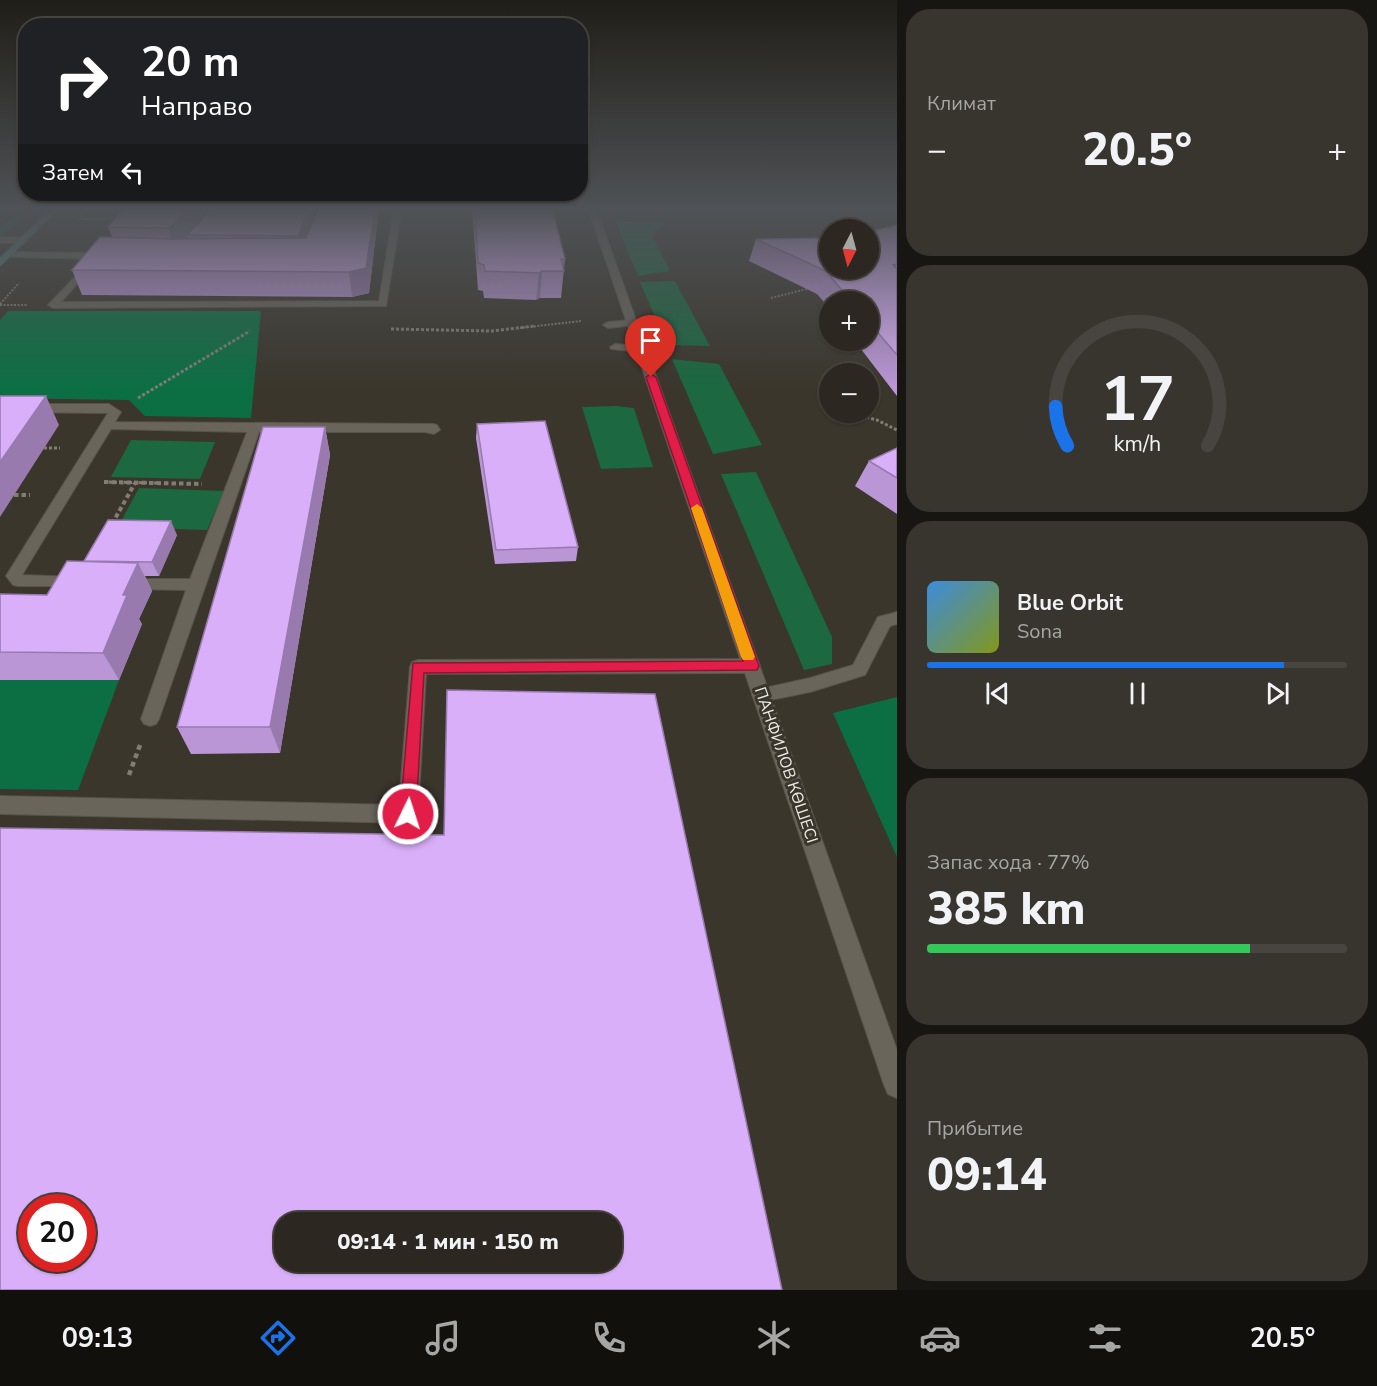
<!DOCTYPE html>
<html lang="ru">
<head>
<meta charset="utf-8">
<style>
  :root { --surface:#2c2821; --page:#38342e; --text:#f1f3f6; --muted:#a6a6a5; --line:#48443f; --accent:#1a73e8 }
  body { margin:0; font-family:"Nunito Sans",sans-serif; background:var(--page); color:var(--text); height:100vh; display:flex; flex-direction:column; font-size:22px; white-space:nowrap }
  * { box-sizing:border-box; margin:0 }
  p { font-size:20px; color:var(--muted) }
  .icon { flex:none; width:33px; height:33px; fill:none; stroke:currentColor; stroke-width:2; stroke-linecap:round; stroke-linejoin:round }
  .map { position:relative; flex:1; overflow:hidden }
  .drawer { display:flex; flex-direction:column; gap:9px; padding:9px; background:#181612; width:480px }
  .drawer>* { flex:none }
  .hud { position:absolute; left:18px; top:18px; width:570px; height:183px; border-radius:24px; box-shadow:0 2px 4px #0004,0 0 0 2px var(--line); background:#202124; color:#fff; overflow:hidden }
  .needle { width:39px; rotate:186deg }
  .buttons { position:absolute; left:819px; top:219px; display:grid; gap:12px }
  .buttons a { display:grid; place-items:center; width:60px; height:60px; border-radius:50%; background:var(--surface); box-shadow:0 2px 4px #0004,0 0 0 2px var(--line); font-size:30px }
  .speed { position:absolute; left:18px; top:1194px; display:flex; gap:12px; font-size:30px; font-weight:700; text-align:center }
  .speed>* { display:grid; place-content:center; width:78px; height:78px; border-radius:50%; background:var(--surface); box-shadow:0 2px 4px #0004,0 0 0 2px var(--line); line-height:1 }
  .speed .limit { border:9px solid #d22; background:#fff; color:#111 }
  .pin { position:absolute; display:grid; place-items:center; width:51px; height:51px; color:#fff; margin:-62px -26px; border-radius:50% 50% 50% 0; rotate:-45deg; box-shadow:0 0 6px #0007 }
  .pin .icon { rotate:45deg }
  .me { position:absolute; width:66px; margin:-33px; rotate:4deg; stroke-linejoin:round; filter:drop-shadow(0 0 4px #0008) }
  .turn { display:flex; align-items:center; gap:21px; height:126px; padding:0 24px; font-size:27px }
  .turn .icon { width:78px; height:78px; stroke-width:2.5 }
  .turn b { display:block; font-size:42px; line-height:51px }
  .then { display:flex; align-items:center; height:57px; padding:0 24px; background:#0003; gap:12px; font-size:22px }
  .big { font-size:45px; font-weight:800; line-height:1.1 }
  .drawer .widget { flex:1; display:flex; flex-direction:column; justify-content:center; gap:9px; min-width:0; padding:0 21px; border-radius:24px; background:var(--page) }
  .drawer .dial { align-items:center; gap:0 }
  .dial svg { height:156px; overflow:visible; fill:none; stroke:var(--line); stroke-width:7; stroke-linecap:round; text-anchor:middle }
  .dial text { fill:var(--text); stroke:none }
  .song { display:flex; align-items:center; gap:18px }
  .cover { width:72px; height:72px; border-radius:9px; background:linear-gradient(135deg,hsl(210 70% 55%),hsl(70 70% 35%)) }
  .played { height:6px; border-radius:3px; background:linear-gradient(90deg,var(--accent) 85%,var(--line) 85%) }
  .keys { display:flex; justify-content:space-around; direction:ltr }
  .heat { display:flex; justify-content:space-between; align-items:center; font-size:33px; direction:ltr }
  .charge { height:9px; border-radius:4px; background:linear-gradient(90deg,#34c759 77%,var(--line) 0) }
  .trip { position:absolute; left:274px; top:1212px; width:348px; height:60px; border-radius:24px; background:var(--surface); box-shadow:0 2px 4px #0004,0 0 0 2px var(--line); font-weight:800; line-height:60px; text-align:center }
  .tabs { display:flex; height:96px; justify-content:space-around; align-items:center; background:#12100d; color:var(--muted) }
  .tabs .icon { width:42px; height:42px }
  .tabs .active { color:var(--accent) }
  .tabs b { font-size:27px; color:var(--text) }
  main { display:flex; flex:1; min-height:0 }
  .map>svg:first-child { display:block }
</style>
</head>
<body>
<main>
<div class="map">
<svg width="897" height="1290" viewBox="0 0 897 1290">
  <rect width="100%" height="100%" fill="#3a362c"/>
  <g fill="#1b6841">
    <path d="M21 208H34L3 236H0V227Z"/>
    <path d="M615 221 665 222V226L655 231 652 236 670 271 638 276Z"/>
    <path d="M675 281 710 346 667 345 640 282Z"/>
    <path d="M672 359 719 364 762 445 713 454Z"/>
    <path d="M616 406 634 408 653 467 601 469 582 407Z"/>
    <path d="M131 440 215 442 200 479 111 477Z"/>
    <path d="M756 472 832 637V664L804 670 721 474Z"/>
    <path d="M139 488 224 491 207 530 118 527Z"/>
  </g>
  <g fill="#0c6f43">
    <path d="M8 311H261L251 418 145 416 129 400 0 398V320Z"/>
    <path d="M0 680H119L78 790 0 789Z"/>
    <path d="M897 697V857L833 713Z"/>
  </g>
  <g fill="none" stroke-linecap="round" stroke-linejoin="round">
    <g stroke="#57534b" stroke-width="2">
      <g id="service">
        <path d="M394 208H402L386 306 53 308 48 305 90 261 94 264 93 266 61 302 379 301Z"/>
        <path d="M6 252 104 253 108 256 104 259 9 257 6 256Z"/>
        <path d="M632 320 637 323 636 325 608 328 603 325 608 322Z"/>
        <path d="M615 344 641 346 646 349 641 352 611 349 610 347Z"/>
        <path d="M0 404H109L121 412 115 422 433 424 437 425 440 430 434 434 425 432H259L159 719 156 724 150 726 144 724 141 719 186 590 126 589 121 588 118 584 121 580 126 579H190L247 432 111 429 22 575 77 577 82 578 85 582 82 586H18L13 585 6 576 108 413 0 412Z"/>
        <path d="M897 612V624L890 626 865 675 810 692 761 702 755 700 752 695 755 690 810 678 853 665 878 617Z"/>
        <path d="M752 659 758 661 760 666 758 671 752 673 426 674 418 814 415 820 408 823 0 814V796L399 805 410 667 412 662 418 660Z"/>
      </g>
    </g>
    <g stroke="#57534b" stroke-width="2">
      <g id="minor">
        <path d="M588 208H596L897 1050V1098L888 1094 884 1085Z"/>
        <path d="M0 237H24L28 240 24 243H0Z"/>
      </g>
    </g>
    <g stroke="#57534b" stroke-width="2">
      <path id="secondary" d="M52 208H60L0 266V258Z"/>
    </g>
    <g stroke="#817d75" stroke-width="2" stroke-dasharray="2 1.5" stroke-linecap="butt">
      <path d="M81 216 89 208"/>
      <path d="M79 219H119"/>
      <path d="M771 298 807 289"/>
      <path d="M0 304 19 283"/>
      <path d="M0 305H28"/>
      <path d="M520 328 581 321"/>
    </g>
    <g stroke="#817d75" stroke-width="3" stroke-dasharray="3 2" stroke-linecap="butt">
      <path d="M391 329 492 331 534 326"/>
      <path d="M138 398 250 331"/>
      <path d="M847 412 877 420 897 430"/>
      <path d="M44 448H60"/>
      <path d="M104 482 160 483"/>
    </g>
    <g stroke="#817d75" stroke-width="4" stroke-dasharray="4.5 3" stroke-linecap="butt">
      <path d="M104 482 202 484"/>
      <path d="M14 495H30"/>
      <path d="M112 524 135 483"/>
    </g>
    <path stroke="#817d75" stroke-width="4.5" stroke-dasharray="5 4" stroke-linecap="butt" d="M129 775 140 745"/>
    <use href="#service" fill="#6a655a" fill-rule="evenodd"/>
    <use href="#minor" fill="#6a655a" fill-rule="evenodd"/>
    <use href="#secondary" fill="#4e817a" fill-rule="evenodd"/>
  </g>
  <g fill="#bb96d6">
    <path d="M125 208H319L317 211H313L314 219 319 208H379L369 293 352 297 82 295 72 270 112 237 108 227Z"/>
    <path d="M472 208H552L565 259 561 298H540L536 300 484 298 483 291 478 290Z"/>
    <path d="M891 208H897V213Z"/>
    <path d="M897 225V396L854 340H868V302H830V309L817 294 749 261 756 239 830 268Z"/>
    <path d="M477 424 578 547 576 561 495 564 476 438Z"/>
    <path d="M325 427 330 455 280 753 191 754 177 727Z"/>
    <path d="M897 448V514L855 486 869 461Z"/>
    <path d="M177 535 159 576H145L152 591 139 619 142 624 119 680H0V594L47 595 84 561Z"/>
  </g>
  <g fill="#987aae">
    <path d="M190 208H219L187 235 188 239 175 252 169 228Z"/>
    <path d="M310 208H312L314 219 300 253 298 236Z"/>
    <path d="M375 208H379L369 293 352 297 349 272Z"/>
    <path d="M542 271 540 298 536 300 539 273Z"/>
    <path d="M46 396 59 425 0 517V462Z"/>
    <path d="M325 427 330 455 280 753 270 727Z"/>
    <path d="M171 521 177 535 159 576 152 562Z"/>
    <path d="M138 563 152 591 139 619 142 624 119 680 103 653 123 595Z"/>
  </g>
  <g fill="#d9aff9" stroke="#987aae" stroke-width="1.5" fill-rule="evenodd">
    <path d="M125 208H190L169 228 108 227Z"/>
    <path d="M213 208H310L298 236 187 235Z"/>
    <path d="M319 208H375L366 268 349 272 72 270 100 237 170 239 306 238Z"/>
    <path d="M475 208H552L565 259H561L564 271H542L539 273 485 271 484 265 478 263Z"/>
    <path d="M897 225V264L893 265 897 269V355L868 321V302H852L826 271 756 239 830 238V268H868V232Z"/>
    <path d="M0 396H46L0 462Z"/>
    <path d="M545 421 578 547 496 550 477 424Z"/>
    <path d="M263 427H325L270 727H177Z"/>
    <path d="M897 448V478L869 461Z"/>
    <path d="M108 520 171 521 152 562 84 561Z"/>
    <path d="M67 561 138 563 123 595H127L103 653 0 652V594L47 595Z"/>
    <path d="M447 690 655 694 782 1290H0V828L444 835ZM32 1208H82V1258H32ZM285 1222H612V1262H285Z"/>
  </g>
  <linearGradient id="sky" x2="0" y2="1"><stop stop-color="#201e18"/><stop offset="0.54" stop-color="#4f5256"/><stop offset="1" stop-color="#4f5256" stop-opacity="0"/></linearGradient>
  <rect width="897" height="388" fill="url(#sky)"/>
  <path fill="#e11d48" stroke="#92132f" stroke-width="1.5" d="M651 374 656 377 759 666 757 670 424 673 416 814 414 819 408 821 402 819 400 814 413 663 743 661 646 377Z"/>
  <path fill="#f59e0b" d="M697 504 702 508 755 657 753 660H743L741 657 691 508Z"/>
  <g text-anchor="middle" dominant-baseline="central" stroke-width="6" stroke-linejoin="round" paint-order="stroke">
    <g font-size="16" fill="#efece6" stroke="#3a362c">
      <text transform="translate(786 765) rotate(71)">ПАНФИЛОВ КӨШЕСІ</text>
    </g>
  </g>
</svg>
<div class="buttons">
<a><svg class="needle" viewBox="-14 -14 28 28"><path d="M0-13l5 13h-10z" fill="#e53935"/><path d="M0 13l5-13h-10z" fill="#a6a6a5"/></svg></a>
<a>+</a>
<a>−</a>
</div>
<div class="speed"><div class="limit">20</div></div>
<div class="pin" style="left:651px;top:377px;background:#d93025"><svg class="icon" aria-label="arrive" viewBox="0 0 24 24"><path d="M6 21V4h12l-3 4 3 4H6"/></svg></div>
<svg class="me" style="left:408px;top:814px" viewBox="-20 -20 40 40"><circle r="17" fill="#e11d48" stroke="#fff" stroke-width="3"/><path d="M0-11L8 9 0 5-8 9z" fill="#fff"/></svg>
<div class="trip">09:14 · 1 мин · 150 m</div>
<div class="hud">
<div class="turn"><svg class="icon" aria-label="right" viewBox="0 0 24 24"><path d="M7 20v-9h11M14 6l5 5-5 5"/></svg><div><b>20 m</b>Направо</div></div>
<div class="then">Затем<svg class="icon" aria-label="left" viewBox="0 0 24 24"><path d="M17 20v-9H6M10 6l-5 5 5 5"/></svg></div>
</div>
</div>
<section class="drawer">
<div class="widget"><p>Климат</p>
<div class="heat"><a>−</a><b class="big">20.5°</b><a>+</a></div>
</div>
<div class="widget dial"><svg viewBox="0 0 100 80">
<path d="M14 69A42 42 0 1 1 86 69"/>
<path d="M14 69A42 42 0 0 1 8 49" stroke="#1a73e8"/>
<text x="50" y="56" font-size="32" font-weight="700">17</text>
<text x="50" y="72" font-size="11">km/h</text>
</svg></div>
<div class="widget">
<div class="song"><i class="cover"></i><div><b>Blue Orbit</b><p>Sona</p></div></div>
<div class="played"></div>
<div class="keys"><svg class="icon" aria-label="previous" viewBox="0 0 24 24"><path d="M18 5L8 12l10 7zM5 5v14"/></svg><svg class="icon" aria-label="pause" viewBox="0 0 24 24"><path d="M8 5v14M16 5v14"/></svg><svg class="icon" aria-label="next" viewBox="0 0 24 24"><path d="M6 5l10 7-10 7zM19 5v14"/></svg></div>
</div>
<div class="widget"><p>Запас хода · 77%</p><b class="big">385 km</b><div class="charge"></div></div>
<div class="widget"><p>Прибытие</p><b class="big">09:14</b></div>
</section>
</main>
<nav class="tabs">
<b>09:13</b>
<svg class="icon active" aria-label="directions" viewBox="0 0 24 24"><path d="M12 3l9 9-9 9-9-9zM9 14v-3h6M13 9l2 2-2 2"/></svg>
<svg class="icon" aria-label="music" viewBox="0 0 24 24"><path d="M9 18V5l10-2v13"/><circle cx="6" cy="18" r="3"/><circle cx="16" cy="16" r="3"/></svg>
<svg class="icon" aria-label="phone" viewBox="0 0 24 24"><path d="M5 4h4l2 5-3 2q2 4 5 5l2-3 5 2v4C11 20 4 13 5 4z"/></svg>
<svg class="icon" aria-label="climate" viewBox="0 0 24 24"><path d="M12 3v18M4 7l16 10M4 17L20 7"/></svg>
<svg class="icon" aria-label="car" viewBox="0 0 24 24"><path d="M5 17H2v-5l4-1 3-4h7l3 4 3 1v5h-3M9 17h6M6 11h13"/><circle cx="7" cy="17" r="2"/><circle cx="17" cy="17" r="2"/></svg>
<svg class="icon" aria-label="filters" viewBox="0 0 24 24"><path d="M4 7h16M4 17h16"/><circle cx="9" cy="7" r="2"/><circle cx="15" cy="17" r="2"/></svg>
<b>20.5°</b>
</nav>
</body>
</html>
